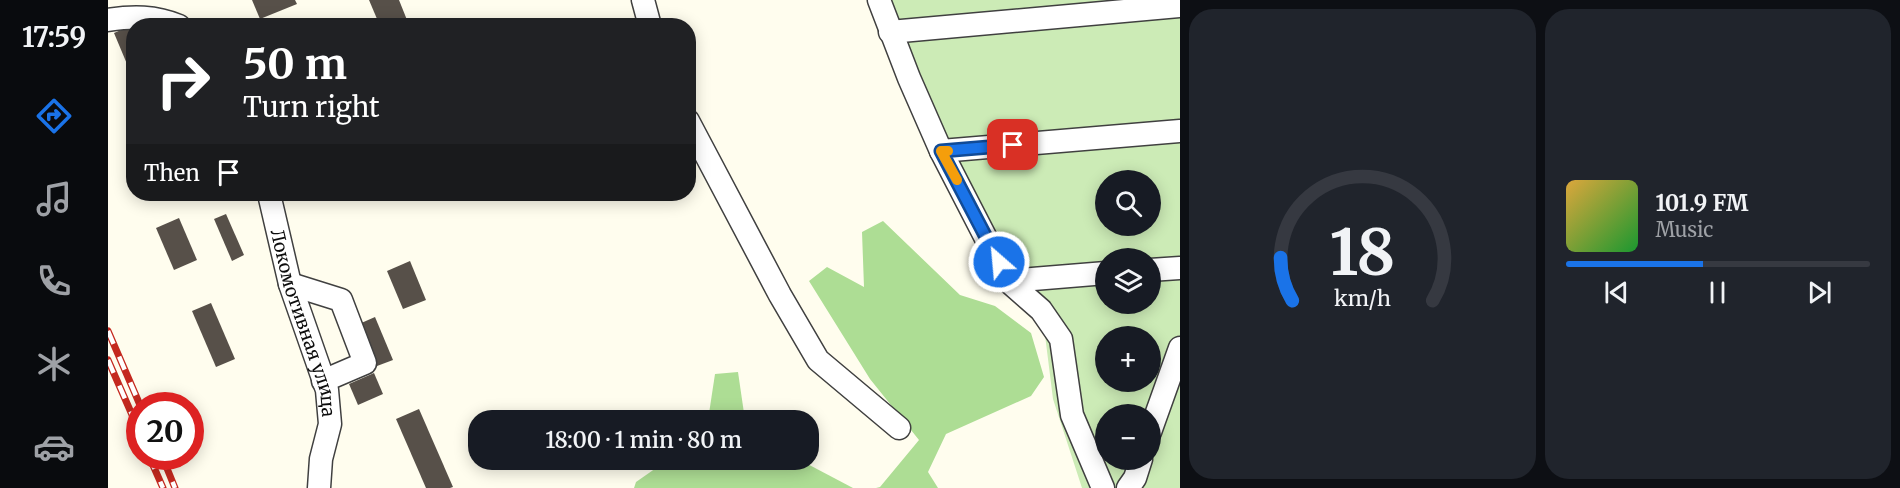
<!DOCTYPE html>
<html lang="en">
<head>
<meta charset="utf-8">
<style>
  :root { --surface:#171b24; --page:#20242c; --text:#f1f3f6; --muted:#9ea1a6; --line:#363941; --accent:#1a73e8 }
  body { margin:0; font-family:Merriweather,serif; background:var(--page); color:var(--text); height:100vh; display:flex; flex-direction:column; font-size:22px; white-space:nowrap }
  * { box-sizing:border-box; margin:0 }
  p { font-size:20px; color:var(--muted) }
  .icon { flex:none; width:33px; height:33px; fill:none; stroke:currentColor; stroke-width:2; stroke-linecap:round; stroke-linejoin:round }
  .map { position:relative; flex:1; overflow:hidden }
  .sheet { display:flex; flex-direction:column; gap:9px; padding:9px; background:#0d0f14; width:720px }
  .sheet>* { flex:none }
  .guide { position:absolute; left:18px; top:18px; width:570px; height:183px; border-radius:24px; box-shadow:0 3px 15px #0003; background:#202124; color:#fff; overflow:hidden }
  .controls { position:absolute; left:987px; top:170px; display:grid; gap:12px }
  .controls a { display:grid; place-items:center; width:66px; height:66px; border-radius:50%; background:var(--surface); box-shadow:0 3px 15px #0003; font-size:30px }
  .speed { position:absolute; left:18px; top:392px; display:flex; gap:12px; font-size:30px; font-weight:700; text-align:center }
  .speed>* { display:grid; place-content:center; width:78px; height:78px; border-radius:50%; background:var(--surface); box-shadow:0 3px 15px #0003; line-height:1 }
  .speed .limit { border:9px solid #d22; background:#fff; color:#111 }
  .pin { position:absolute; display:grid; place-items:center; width:51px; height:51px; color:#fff; margin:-26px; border-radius:12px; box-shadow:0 3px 9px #0006 }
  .me { position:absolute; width:66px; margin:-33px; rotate:333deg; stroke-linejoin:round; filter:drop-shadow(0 0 4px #0008) }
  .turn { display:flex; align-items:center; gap:21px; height:126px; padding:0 18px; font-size:27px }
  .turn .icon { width:78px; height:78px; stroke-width:2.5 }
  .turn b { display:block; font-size:42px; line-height:51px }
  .then { display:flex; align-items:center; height:57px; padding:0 18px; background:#0003; gap:12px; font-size:22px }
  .sheet .widget { flex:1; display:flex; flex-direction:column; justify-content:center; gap:9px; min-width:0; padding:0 21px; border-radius:24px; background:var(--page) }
  .sheet .dial { align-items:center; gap:0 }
  .dial svg { height:156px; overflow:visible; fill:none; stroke:var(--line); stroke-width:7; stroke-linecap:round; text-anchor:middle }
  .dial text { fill:var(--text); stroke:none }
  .song { display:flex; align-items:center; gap:18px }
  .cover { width:72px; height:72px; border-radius:9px; background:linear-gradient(135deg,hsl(40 70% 55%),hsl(130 70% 35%)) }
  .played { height:6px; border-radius:3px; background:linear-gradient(90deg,var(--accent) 45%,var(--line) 45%) }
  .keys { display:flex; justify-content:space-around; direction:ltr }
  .sheet .tiles { flex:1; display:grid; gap:9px; grid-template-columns:repeat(2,1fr) }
  .trip { position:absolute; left:360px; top:410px; width:351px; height:60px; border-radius:24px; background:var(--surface); box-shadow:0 3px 15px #0003; font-weight:600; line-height:60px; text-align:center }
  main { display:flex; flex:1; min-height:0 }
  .tab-bar { display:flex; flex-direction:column; width:108px; justify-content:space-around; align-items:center; background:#090b0e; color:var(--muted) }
  .tab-bar .icon { width:42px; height:42px }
  .tab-bar .active { color:var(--accent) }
  .tab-bar b { font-size:27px; color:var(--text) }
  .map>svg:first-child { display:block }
</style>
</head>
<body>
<main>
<nav class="tab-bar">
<b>17:59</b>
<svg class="icon active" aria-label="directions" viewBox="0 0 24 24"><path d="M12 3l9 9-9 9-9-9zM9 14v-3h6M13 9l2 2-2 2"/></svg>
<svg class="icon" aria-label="music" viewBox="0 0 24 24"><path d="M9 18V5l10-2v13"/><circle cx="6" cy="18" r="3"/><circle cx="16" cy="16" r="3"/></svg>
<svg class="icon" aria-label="phone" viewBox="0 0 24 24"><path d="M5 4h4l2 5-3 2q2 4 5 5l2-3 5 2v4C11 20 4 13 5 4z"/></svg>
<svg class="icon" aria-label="climate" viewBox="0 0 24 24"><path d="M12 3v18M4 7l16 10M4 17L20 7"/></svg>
<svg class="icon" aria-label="car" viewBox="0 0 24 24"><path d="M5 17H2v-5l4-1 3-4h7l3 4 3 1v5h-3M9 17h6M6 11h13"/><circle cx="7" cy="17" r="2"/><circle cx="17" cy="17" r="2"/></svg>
</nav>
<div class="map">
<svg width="1072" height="488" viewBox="0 0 1072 488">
  <rect width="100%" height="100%" fill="#fffdee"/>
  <path fill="#ccebb6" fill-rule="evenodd" d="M759 0H1072V488H974L945 399 936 327 790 70ZM998 180H1042V225H998ZM998 258H1042V303H998ZM998 336H1042V381H998ZM998 414H1042V459H998Z"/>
  <g fill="#addd94">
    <path d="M775 221 852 295 887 306 923 333 936 377 923 396 838 434 820 472 830 488H768L772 487 811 440 762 379 701 281 719 267 756 287 754 232Z"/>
    <path d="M630 372 637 420H600L607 374Z"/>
    <path d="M561 459H690L745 488H526L528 482Z"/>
  </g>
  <g fill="#575049">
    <path d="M144 0H187L189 4 152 19Z"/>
    <path d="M261 0H291L299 20 286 26H272Z"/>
    <path d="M34 21 26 26V61L19 64 6 33Z"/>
    <path d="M94 194H108L96 199Z"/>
    <path d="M118 214 136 255 124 261 106 219Z"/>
    <path d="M71 218 89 260 66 270 48 228Z"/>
    <path d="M302 261 318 300 295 309 279 271Z"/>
    <path d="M103 303 127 359 108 367 84 311Z"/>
    <path d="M267 317 285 360 269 366 251 324Z"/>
    <path d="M266 373 275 394 250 405 241 384Z"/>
    <path d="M311 409 345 487 342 488H318L288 419Z"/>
  </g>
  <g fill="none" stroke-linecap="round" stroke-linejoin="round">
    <g stroke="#404040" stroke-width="25">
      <g id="minor">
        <path d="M535 0 542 26"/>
        <path d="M771 0 801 78 833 151 900 281 933 310 953 339 964 415 995 488"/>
        <path d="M0 20C25 16 47 16 71 26"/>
        <path d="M782 32 1072 6"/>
        <path d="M580 121 672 295 710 360 791 428"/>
        <path d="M833 151 1072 131"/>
        <path id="s1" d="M161 194 182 284 219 390 222 424 213 459 211 488"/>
        <path d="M1042 270 1072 268"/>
        <path d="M900 281 998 273"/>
        <path d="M182 284 233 300 257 363 215 381"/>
        <path d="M1042 432 1072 348"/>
        <path d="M1020 488 1027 478 1033 459"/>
      </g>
    </g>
    <use href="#minor" stroke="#fff" stroke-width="22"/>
    <g stroke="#c4291f" stroke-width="7">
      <g id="rail">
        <path d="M0 331 32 405"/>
        <path d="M0 360 32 433"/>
        <path d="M41 456 55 488"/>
        <path d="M54 456 67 488"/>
      </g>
    </g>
    <use href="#rail" stroke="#fff" stroke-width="4.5" stroke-dasharray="14" stroke-linecap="butt"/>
  </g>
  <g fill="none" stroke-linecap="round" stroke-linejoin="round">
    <g stroke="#114b97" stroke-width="15">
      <path id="route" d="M891 262 833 151 905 145"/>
    </g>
    <use href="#route" stroke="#1a73e8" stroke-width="10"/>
    <path stroke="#f59e0b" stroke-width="10" d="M840 151H833L849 180"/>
  </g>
  <g text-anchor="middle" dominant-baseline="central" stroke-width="6" stroke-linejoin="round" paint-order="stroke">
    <g font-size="18" fill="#0d0d0d" stroke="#fff">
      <text stroke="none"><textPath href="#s1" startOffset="134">Локомотивная улица</textPath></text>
    </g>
  </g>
</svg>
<div class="controls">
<a><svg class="icon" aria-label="search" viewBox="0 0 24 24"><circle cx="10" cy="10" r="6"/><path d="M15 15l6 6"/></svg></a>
<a><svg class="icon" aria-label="layers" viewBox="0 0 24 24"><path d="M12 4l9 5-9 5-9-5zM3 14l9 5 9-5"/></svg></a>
<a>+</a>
<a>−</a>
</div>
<div class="speed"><div class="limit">20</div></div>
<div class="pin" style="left:905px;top:145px;background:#d93025"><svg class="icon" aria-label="arrive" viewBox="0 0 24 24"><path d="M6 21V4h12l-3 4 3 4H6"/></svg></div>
<svg class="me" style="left:891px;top:262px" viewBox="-20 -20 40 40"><circle r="17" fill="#1a73e8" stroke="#fff" stroke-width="3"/><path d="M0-11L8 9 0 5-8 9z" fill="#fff"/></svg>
<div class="trip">18:00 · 1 min · 80 m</div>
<div class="guide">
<div class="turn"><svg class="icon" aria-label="right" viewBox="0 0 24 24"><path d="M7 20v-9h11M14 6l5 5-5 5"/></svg><div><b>50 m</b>Turn right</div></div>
<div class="then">Then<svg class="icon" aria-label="arrive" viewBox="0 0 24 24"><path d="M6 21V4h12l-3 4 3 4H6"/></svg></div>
</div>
</div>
<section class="sheet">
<div class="tiles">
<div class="widget dial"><svg viewBox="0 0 100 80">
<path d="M14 69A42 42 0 1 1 86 69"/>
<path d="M14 69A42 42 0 0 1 8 47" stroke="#1a73e8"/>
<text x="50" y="56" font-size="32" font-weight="700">18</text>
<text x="50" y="72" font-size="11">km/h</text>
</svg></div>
<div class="widget">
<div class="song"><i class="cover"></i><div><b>101.9 FM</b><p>Music</p></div></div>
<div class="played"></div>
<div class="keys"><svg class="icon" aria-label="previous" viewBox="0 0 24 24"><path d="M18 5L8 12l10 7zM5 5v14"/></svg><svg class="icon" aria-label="pause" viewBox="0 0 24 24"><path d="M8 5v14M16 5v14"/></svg><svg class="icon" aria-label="next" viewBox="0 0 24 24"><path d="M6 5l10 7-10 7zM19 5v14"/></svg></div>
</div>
</div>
</section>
</main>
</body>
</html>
